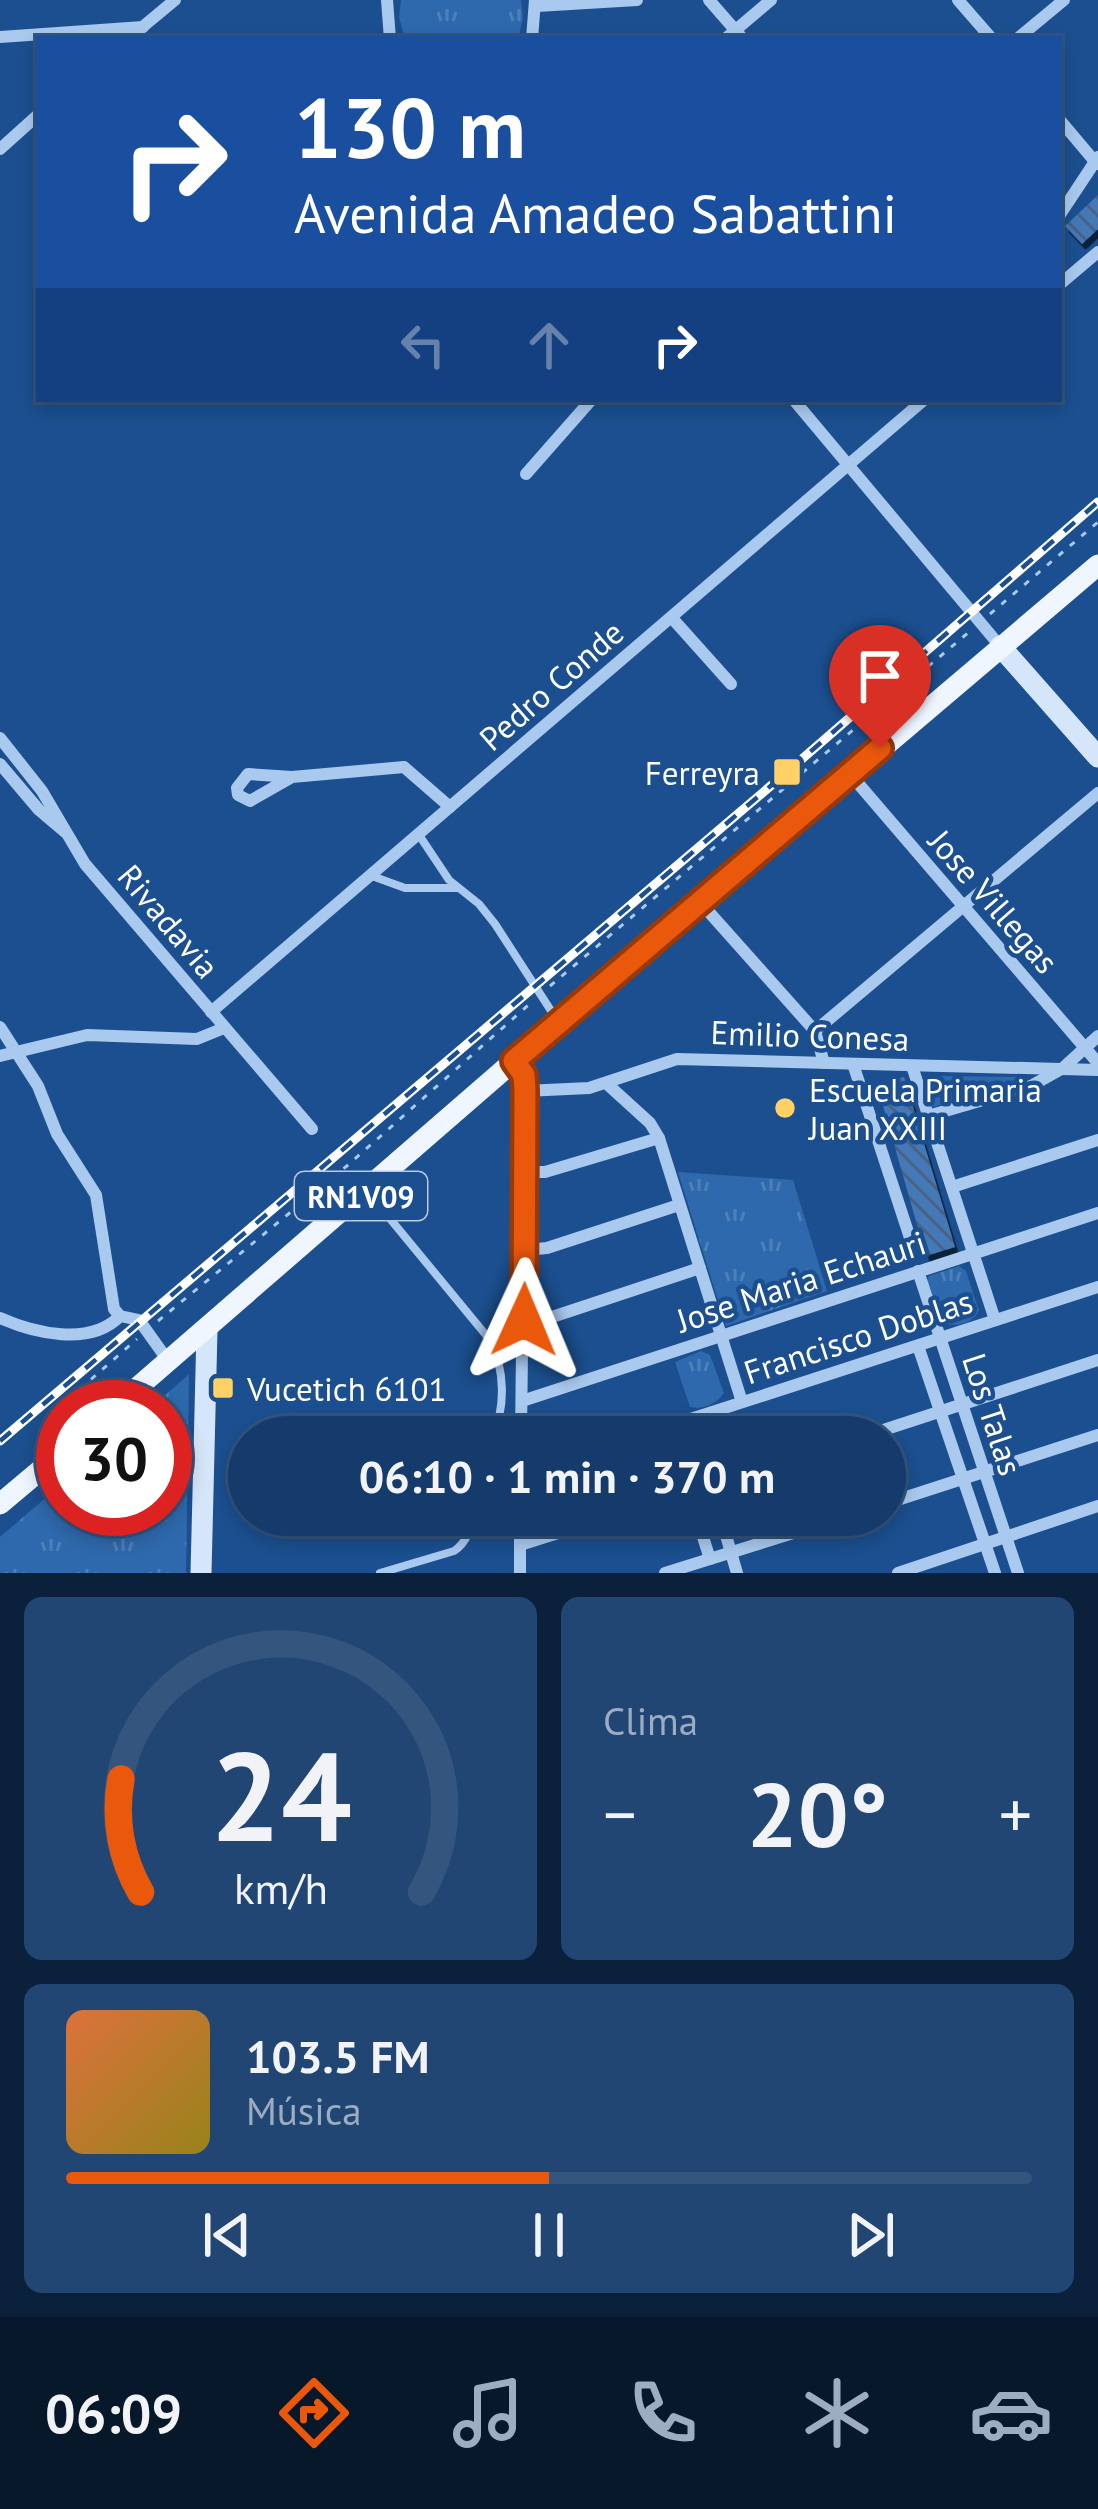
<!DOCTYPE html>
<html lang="es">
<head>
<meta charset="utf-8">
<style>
  :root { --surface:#143b6b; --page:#214673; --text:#f1f3f6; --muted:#9dadc1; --line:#33557e; --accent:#ea580c }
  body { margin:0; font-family:"PT Sans",sans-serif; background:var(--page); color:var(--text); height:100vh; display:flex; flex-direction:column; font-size:45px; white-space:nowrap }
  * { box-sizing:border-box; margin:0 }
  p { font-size:39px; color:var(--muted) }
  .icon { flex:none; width:66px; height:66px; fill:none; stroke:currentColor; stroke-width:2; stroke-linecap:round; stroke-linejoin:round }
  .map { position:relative; height:1573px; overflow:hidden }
  .drawer { display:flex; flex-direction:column; gap:24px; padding:24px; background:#0b203b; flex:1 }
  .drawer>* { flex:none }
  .hud { position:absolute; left:36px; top:36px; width:1026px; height:366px; border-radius:0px; box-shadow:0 6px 18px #0003,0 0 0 3px var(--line); background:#1a4fa0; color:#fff; overflow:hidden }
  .speed { position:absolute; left:36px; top:1380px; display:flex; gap:24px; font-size:60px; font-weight:700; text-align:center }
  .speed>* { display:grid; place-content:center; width:156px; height:156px; border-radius:50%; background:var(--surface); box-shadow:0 6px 18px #0003,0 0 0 3px var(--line); line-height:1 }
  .speed .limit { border:18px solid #d22; background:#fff; color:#111 }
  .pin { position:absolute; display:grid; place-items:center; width:102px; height:102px; color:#fff; margin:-123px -51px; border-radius:50% 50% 50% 0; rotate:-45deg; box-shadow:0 0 12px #0007 }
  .pin .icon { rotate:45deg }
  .me { position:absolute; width:132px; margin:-66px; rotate:1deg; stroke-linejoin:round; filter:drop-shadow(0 0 9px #0008) }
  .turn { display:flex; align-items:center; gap:42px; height:252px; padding:0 60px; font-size:54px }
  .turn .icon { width:156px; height:156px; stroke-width:2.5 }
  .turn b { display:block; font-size:84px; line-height:102px }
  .lanes { display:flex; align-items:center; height:114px; padding:0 60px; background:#0003; justify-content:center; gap:60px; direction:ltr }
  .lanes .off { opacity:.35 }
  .big { font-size:90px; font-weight:600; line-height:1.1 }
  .drawer .widget { flex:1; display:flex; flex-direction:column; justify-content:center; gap:18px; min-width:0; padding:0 42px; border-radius:18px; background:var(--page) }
  .drawer .dial { align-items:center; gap:0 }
  .dial svg { height:312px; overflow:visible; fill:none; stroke:var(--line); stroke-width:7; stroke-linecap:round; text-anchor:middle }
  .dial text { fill:var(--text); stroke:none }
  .song { display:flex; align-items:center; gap:36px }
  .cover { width:144px; height:144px; border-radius:18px; background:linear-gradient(135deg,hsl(20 70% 55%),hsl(50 70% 35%)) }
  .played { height:12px; border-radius:6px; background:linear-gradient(90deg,var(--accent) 50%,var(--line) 50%) }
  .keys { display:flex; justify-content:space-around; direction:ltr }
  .heat { display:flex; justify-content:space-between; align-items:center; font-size:66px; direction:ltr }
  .drawer .tiles { flex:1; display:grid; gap:24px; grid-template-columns:1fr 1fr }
  .widget:last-child { grid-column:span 2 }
  .trip { position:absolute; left:228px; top:1416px; width:678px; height:120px; border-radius:60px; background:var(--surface); box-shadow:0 6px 18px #0003,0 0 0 3px var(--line); font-weight:600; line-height:120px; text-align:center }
  .tab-bar { display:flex; height:192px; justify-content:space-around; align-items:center; background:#08182b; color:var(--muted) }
  .tab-bar .icon { width:84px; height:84px }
  .tab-bar .selected { color:var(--accent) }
  .tab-bar b { font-size:54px; color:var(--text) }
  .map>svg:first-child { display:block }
</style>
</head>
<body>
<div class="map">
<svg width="1098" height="1573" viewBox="0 0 1098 1573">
  <defs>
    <pattern id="park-tufts" width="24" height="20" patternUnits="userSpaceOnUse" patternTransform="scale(3)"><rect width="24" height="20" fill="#2e69ad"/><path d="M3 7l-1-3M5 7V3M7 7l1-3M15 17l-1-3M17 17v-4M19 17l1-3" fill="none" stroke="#4d80b9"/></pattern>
    <pattern id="building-back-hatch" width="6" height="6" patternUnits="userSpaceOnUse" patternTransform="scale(3)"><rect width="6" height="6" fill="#4478b7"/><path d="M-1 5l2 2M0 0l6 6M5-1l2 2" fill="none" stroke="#486282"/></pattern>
    <filter id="shadow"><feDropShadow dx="3.5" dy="6" stdDeviation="0" flood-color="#0009"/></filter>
  </defs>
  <rect width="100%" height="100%" fill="#1b4f8f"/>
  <g fill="url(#park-tufts)">
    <path d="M401 0H521L523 18 518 39H405L399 17Z"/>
    <path d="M925 1076 1022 1077 1024 1082 932 1107Z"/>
    <path d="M678 1172 793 1180 827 1291 726 1326Z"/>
    <path d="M959 1266 966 1271 979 1311C970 1325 957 1327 941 1323L926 1282 929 1276Z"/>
    <path d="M701 1351 710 1355 724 1393C716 1404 704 1410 690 1407L675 1362Z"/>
    <path d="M189 1374 186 1573H0V1537L63 1483V1509H165V1407H152Z"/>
  </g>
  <g fill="url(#building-back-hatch)" filter="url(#shadow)">
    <path d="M1098 195V229L1082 244 1065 226Z"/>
    <path d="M904 1077 955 1247 926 1256 877 1085Z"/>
  </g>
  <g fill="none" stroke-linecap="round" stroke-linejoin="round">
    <g stroke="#a9c9ee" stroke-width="3" stroke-dasharray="6 9" stroke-linecap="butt">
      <path d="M990 614 1098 522"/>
      <path d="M550 986 969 632"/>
      <path d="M158 1321 348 1165 534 1000"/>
      <path d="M46 1419 137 1339"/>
    </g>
    <g stroke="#a9c9ee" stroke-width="8">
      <path d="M419 835 449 880 479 904 495 924 557 1020"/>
      <path d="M372 876 405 888H458"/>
      <path d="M368 1192 490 1340C505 1369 506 1408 492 1437"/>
      <path d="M380 1573 454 1551C467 1542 470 1531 471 1515"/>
    </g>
    <g stroke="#a9c9ee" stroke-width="12">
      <path d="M387 0 390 39"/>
      <path d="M709 0 743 39"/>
      <path d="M958 0 992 39"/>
      <path d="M537 6 637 0"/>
      <path d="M0 37 143 27"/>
      <path d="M128 39 175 0"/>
      <path d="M532 39 535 0"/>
      <path d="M725 39 771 0"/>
      <path d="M1017 39 1064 0"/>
      <path d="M1059 119 1097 164"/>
      <path d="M0 149 39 114"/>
      <path d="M1059 216 1098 157"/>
      <path d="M1059 285 1098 252"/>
      <path d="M793 399 1000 646"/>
      <path d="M526 474 592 399"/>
      <path d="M672 618 731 684"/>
      <path d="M0 738 42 791 85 864 312 1129"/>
      <path d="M0 764 39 810 65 832"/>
      <path d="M850 774 1098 1063"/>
      <path d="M292 777 250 801 238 795 237 788 248 774 292 777 404 767 450 807"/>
      <path d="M700 902 815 1031 824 1063"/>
      <path d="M211 1012 925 399"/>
      <path d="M0 1027 38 1086 57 1134 96 1195 114 1309 120 1316 139 1320 169 1362"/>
      <path d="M815 1031 1098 793"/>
      <path d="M0 1056 87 1035 197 1039 224 1028"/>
      <path d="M514 1061 524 1075 525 1091 521 1437"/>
      <path d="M853 1064 911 1241"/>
      <path d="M912 1066 995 1320"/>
      <path d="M606 1083 650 1123 659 1138 742 1402"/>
      <path d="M525 1091 589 1088 677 1059 1098 1070"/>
      <path d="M928 1116 1031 1086 1063 1068 1098 1036"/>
      <path d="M525 1172H545L659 1138"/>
      <path d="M952 1187 1098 1140"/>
      <path d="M525 1250 547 1248 679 1205"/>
      <path d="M918 1271 1018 1573"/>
      <path d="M0 1318C34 1333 90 1347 120 1316"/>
      <path d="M523 1320 546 1319 700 1268"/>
      <path d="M918 1346 995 1573"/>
      <path d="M522 1401 1098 1213"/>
      <path d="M635 1437 1098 1287"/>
      <path d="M862 1437 1098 1360"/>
      <path d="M885 1504 1098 1435"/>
      <path d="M696 1515 710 1559"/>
      <path d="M720 1515 737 1573"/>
      <path d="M520 1545 615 1515"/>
      <path d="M520 1573V1515"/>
      <path d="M665 1573 851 1515"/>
      <path d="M898 1573 1098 1506"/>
    </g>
    <g stroke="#d6e6fa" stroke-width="21">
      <path d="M1000 646 1098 757"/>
      <path d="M201 1573 207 1330"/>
    </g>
    <g stroke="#f0f6ff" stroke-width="21">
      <path d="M115 1407 514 1061 1098 565"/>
      <path d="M0 1504 63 1451"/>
    </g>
    <g stroke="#fff" stroke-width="9">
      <path id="rail" d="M0 1441 787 772 1098 502"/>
    </g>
    <use href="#rail" stroke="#1b4f8f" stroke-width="4.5" stroke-dasharray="14" stroke-linecap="butt"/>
  </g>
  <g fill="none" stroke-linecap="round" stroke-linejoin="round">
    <g stroke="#983908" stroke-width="30">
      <path id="route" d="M524 1320 525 1091 524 1075 514 1061 880 748"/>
    </g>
    <use href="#route" stroke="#ea580c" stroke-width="21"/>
  </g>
  <g fill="#ffd166" stroke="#1b4f8f" stroke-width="4.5">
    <rect x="772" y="757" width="30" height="30" rx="6"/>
    <circle cx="785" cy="1108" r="12"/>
    <rect x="211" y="1376" width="24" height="24" rx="6"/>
  </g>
  <g text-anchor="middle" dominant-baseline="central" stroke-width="9" stroke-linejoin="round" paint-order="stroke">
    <rect fill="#1b4f8f" stroke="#bbcadd" stroke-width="3" x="295" y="1172" width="132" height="48" rx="9"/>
    <g font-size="30" font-weight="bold" fill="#fff">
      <text x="361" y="1196">RN1V09</text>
    </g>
    <g font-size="33" fill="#fff" stroke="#1b4f8f">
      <text transform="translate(551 685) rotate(-41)">Pedro Conde</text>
      <text transform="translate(994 901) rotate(49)">Jose Villegas</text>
      <text transform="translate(169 921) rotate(50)">Rivadavia</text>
      <text transform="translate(810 1035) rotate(2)">Emilio Conesa</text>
      <text transform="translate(801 1281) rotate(-18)">Jose Maria Echauri</text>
      <text transform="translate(858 1336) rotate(-18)">Francisco Doblas</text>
      <text transform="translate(993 1414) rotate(72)">Los Talas</text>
    </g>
    <g font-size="33" fill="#fff" stroke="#1b4f8f" text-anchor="start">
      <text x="760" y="772" text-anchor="end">Ferreyra</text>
      <text x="809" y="1089">Escuela Primaria<tspan x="809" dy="38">Juan XXIII</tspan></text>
      <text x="247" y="1388">Vucetich 6101</text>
    </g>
  </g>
</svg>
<div class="speed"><div class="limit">30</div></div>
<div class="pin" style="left:880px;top:748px;background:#d93025"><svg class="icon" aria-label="arrive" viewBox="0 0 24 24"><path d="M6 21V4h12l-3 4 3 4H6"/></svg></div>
<svg class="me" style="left:524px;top:1320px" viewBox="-20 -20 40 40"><path d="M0-17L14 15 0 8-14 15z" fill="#ea580c" stroke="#fff" stroke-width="4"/></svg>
<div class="trip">06:10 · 1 min · 370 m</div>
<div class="hud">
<div class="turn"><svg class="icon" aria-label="right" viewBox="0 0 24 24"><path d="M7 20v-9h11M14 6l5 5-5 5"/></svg><div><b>130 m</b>Avenida Amadeo Sabattini</div></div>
<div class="lanes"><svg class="icon off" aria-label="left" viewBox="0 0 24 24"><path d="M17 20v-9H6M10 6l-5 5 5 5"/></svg><svg class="icon off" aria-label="ahead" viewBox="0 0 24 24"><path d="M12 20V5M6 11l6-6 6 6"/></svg><svg class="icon" aria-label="right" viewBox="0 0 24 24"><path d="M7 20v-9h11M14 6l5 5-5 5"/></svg></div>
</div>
</div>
<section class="drawer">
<div class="tiles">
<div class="widget dial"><svg viewBox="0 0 100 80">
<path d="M14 69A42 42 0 1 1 86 69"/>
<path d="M14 69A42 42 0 0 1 9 40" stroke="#ea580c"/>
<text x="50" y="56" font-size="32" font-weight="700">24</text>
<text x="50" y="72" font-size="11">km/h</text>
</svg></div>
<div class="widget"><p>Clima</p>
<div class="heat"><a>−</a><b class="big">20°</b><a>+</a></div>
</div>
<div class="widget">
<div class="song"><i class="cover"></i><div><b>103.5 FM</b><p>Música</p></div></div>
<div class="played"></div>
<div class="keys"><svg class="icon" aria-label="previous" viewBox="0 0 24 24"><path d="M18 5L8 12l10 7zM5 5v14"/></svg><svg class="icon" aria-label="pause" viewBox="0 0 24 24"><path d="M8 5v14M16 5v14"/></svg><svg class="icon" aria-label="next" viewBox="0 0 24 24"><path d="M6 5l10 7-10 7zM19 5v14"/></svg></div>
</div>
</div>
</section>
<nav class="tab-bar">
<b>06:09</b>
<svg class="icon selected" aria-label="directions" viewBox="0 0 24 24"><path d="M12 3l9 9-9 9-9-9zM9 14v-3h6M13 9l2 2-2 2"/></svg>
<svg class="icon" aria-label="music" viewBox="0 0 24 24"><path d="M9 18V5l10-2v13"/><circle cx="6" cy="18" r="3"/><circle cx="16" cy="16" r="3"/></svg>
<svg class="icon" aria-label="phone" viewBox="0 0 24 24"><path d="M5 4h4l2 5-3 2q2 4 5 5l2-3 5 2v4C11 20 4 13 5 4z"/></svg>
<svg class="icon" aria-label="climate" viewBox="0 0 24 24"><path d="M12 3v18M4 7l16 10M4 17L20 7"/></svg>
<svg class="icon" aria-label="car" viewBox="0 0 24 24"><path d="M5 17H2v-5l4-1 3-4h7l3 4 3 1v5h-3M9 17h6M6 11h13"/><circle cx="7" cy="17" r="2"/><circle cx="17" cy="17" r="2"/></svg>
</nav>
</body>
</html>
